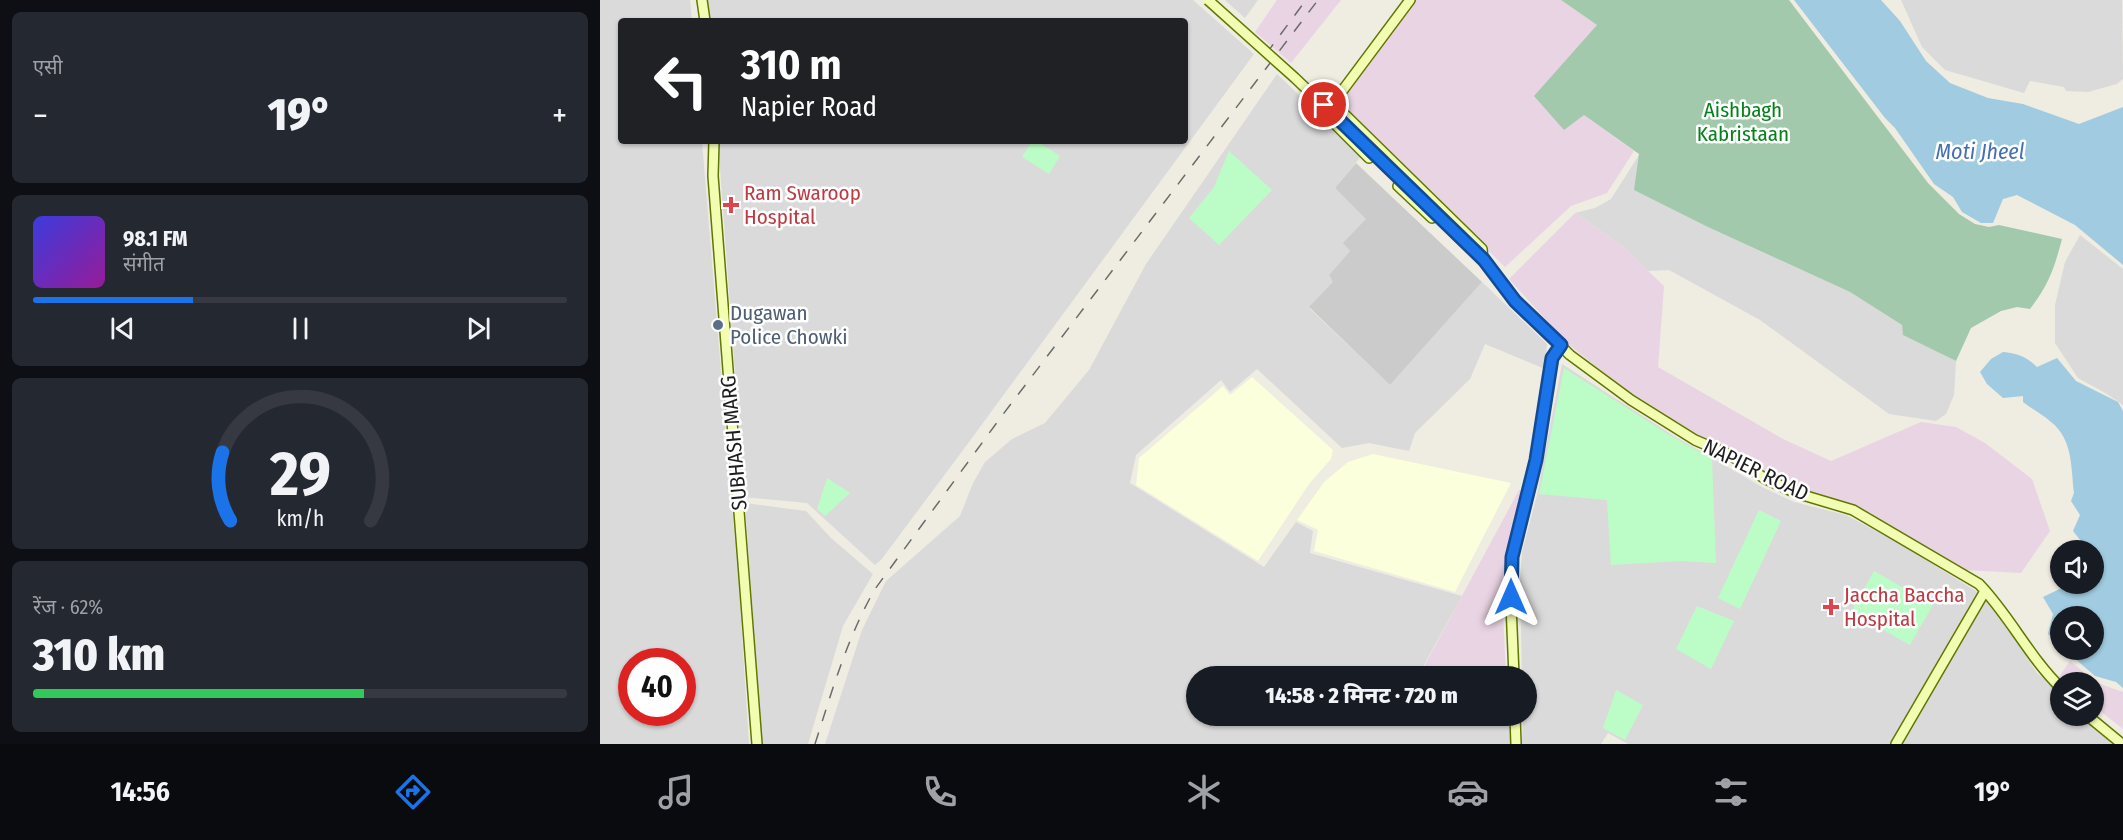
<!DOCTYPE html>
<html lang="hi">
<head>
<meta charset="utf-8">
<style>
  :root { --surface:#171b24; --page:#242831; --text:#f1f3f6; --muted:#9ea1a6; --line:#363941; --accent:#1a73e8 }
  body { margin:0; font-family:"Fira Sans Condensed","Noto Sans Devanagari",sans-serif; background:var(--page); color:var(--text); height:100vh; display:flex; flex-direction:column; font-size:22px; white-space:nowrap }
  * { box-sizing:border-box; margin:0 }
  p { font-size:20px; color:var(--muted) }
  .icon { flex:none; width:33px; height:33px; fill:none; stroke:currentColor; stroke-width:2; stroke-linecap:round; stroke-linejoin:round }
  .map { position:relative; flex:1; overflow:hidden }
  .sheet { display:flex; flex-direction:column; gap:12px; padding:12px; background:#0d0f14; width:600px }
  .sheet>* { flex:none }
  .banner { position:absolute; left:18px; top:18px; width:570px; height:126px; border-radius:6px; box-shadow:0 2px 4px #0004; background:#202124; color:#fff; overflow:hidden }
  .controls { position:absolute; left:1450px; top:540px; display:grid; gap:12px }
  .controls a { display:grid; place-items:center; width:54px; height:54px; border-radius:50%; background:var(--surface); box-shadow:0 2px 4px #0004; font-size:30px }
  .speed { position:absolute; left:18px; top:648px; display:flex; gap:12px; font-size:30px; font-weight:700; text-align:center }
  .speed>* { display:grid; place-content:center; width:78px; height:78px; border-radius:50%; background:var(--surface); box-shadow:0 2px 4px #0004; line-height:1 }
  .speed .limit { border:9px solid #d22; background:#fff; color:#111 }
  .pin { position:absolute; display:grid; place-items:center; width:51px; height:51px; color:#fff; margin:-26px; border:3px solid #fff; border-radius:50%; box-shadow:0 2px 6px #0007 }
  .me { position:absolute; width:66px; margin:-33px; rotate:0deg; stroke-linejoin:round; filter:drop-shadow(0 0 4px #0008) }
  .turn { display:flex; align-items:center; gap:21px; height:126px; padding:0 24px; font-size:27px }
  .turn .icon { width:78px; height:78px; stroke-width:2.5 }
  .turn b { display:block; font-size:42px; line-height:51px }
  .big { font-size:45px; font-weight:800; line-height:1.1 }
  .sheet .tile { flex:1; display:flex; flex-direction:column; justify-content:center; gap:9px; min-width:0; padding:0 21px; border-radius:9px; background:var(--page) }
  .sheet .dial { align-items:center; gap:0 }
  .dial svg { height:156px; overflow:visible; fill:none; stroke:var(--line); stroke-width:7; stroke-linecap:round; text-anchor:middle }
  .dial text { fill:var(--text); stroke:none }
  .song { display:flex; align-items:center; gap:18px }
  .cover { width:72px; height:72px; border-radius:9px; background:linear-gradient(135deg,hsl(240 70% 55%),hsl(300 70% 35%)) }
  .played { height:6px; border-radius:3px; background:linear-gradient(90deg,var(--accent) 30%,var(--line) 30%) }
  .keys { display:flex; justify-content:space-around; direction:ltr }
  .heat { display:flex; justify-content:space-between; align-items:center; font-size:33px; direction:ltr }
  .charge { height:9px; border-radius:4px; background:linear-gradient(90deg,#34c759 62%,var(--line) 0) }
  .trip { position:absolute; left:586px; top:666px; width:351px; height:60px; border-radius:30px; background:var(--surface); box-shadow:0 2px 4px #0004; font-weight:800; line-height:60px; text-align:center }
  .tabs { display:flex; height:96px; justify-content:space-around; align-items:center; background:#090b0e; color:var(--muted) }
  .tabs .icon { width:42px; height:42px }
  .tabs .active { color:var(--accent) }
  .tabs b { font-size:27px; color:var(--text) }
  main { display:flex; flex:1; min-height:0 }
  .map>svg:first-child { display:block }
</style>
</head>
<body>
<main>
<section class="sheet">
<div class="tile"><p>एसी</p>
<div class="heat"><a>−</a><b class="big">19°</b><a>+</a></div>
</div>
<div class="tile">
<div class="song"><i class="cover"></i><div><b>98.1 FM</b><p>संगीत</p></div></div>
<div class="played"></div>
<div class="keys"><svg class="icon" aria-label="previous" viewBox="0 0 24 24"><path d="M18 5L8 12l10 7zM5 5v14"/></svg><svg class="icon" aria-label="pause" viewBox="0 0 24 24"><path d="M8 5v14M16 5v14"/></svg><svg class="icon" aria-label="next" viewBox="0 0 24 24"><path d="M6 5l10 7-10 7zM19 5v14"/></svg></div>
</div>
<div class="tile dial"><svg viewBox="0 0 100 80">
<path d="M14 69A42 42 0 1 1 86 69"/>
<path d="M14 69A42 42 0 0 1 10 34" stroke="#1a73e8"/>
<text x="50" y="56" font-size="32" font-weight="700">29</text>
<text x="50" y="72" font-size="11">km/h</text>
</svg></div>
<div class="tile"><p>रेंज · 62%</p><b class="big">310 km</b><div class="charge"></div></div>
</section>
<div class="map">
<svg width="1523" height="744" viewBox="0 0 1523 744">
  <rect width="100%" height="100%" fill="#efece2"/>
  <g fill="#dbdada" fill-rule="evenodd">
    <path d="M0 0H90L92 21H21V141H102L140 603 149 744H0ZM32 662H82V712H32Z"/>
    <path d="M104 0H593L654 54 372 438 281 560 275 565 207 503 144 497 118 141H585V21H106Z"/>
    <path d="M625 0H658L645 18Z"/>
    <path d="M1301 0H1522L1523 79 1517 84 1488 92 1466 91 1464 87 1430 81 1424 93 1345 70 1322 47Z"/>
    <path d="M677 74 762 155 735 188 767 219 744 243 750 251 729 275 734 282 709 308 790 385 882 282 947 344 945 369 885 344 870 379 815 433 809 451 769 443 742 448 657 369 630 392 621 380 536 455 530 483 664 567 696 522 713 531 710 553 862 596 818 676H597V716H909L913 744H225L262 630 286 581 360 516 373 483 385 462 412 439 445 423 489 370 546 264Z"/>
    <path d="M1039 155 1110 228 1250 292 1302 325 1304 335 1356 361 1354 395 1346 414 1336 421 1289 414 1160 320 1069 270 1048 271 1021 245 975 213 995 208 1011 199Z"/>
    <path d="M1480 235 1523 269V405L1507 394 1478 378 1455 343V305L1465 262Z"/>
    <path d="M962 364 1072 435 1164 488 1194 502 1246 515 1302 545 1379 593 1293 744H1028L1008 733 1001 744H922L923 716H927V676H922L920 581 922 552 937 495Z"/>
    <path d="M145 503 206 511 231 538 273 574 243 626 208 744H162Z"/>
    <path d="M1387 598 1437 673 1461 693V716H1487L1521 744H1302Z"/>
  </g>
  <g fill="#e9d4e3">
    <path d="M677 0H741L691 63 655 32Z"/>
    <path d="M816 0H961L997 25 984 115 1034 151 1007 193 971 206 905 267 738 102Z"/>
    <path d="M975 213 1021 245 1064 286 1058 367 1183 439 1231 461 1321 422 1356 427 1385 443 1432 479 1450 531 1421 573 1365 570 1258 507 1197 490 1150 468 1025 390 967 343 909 279Z"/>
    <path d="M919 490 923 492 911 542 902 591 906 676H819Z"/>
    <path d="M1470 661 1497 683 1523 692V729L1494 706V682H1466L1459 677Z"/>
  </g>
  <g fill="#fbffdb">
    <path d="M652 377 733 450 731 459 709 484 658 561 536 485 539 458 623 386 630 395Z"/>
    <path d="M773 454 911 483 855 592 714 551 718 530 697 520 724 482 748 462Z"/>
  </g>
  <path fill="#cbcbcb" d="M756 163 882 282 790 385 709 307 733 282 729 275 750 251 743 243 766 219 735 188Z"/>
  <path fill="#a2c9ac" d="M961 0H1189L1328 183 1359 214 1375 224 1389 227 1399 225 1462 239C1454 269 1449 284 1430 309L1417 307 1401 311 1371 328 1356 361 1303 335 1302 325 1250 292 1110 228 1034 190 1039 154 984 115 964 130 934 96 997 25Z"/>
  <g fill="#bcfdc7">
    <path d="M432 141H437L460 156 449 174 422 157Z"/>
    <path d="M629 151 672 190 619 245 589 218 614 187Z"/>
    <path d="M964 368 1068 434 1112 459 1116 563 1080 561 1011 565 1007 500 939 494Z"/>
    <path d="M227 478 250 493 225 516 217 509Z"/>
    <path d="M1159 510 1181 521 1140 609 1118 598Z"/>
    <path d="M1274 571 1333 605 1310 645 1251 612Z"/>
    <path d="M1097 606 1134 621 1111 669 1076 649Z"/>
    <path d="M1016 690 1043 705 1025 740 1003 728Z"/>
  </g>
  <g fill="#a0cbe0">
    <path d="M1194 0H1281L1300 21 1326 61 1350 83 1388 98 1423 104 1479 124 1523 107V265L1475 225 1417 195 1403 199 1393 223H1381L1362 212 1353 197 1334 184 1295 128 1285 118Z"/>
    <path d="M1403 352C1417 353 1427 357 1437 367L1457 358 1476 381 1518 402 1523 411V688L1516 682 1495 676 1465 650H1494V616H1461V646L1448 634 1453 614 1443 597 1470 584H1494V550H1488L1473 531 1480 515 1471 501 1474 493C1471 468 1473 439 1451 422 1442 414 1432 409 1423 402V396L1403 398 1387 384 1380 372 1391 359Z"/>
  </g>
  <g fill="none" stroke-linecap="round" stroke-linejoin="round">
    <g stroke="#5f7800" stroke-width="12">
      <g id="secondary">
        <path d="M102 0 105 21"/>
        <path d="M733 103 882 249 883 260"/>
        <path d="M114 141 113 176 157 744"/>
        <path d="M766 146 883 260 915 301 970 355 1031 400 1095 440 1132 456 1164 478 1196 493 1253 510 1379 584C1410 616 1429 657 1461 688"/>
        <path d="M769 158 725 114 810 0"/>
        <path d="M798 186 832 218"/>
        <path d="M914 676 910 581 912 557 936 460 952 359 961 345"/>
        <path d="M915 716 916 744"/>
        <path d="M1488 716 1522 744"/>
        <path d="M1296 744 1385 591"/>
      </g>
    </g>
    <use href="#secondary" stroke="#f2fdb2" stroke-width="9"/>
    <g stroke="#6b6b6b" stroke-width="1.5" stroke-dasharray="12 12" stroke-linecap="butt">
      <path d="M666 54 706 0"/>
      <path d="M215 744C232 691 247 638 275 589L401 417 718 0"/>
    </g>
    <g stroke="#5f7800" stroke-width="12" stroke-linecap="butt">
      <path id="secondary-bridge" d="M608 0 695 78 766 146"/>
    </g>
    <use href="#secondary-bridge" stroke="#f2fdb2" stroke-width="9"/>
  </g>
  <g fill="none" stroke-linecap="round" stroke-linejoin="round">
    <g stroke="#114b97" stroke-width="15">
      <path id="route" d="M724 105 884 260 915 301 961 345 952 358 936 460 912 557 911 597"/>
    </g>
    <use href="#route" stroke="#1a73e8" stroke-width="10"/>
  </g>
  <g fill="#e0444e" stroke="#fff" stroke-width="2">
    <path d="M128 196h6v6h6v6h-6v6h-6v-6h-6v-6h6z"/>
    <path d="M1228 598h6v6h6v6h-6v6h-6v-6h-6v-6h6z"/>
  </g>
  <circle fill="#5c6f8a" stroke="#fff" stroke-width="2" cx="118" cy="325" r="6"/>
  <g text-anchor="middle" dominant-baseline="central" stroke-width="5" stroke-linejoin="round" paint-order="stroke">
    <g font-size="21" fill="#05821b" stroke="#fff">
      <text x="1143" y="110">Aishbagh<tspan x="1143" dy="24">Kabristaan</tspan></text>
    </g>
    <g font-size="21" fill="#be3a42" stroke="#fff" text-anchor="start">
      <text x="144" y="193">Ram Swaroop<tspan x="144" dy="24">Hospital</tspan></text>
      <text x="1244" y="595">Jaccha Baccha<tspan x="1244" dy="24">Hospital</tspan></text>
    </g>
    <g font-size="21" fill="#4e5e75" stroke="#fff" text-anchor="start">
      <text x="130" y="313">Dugawan<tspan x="130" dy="24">Police Chowki</tspan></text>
    </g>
    <g font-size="21" fill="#1d1d1d" stroke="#fff">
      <text transform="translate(134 443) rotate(-95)">SUBHASH MARG</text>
      <text transform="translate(1156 470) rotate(26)">NAPIER ROAD</text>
    </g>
    <g font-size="22" font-style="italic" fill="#4470b2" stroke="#fff">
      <text x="1380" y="151">Moti Jheel</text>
    </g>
  </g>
</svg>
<div class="controls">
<a><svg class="icon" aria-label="sound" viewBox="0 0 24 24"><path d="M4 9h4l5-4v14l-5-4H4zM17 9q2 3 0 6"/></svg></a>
<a><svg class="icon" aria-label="search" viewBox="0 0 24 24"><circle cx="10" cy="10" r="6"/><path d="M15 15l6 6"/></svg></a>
<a><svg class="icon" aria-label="layers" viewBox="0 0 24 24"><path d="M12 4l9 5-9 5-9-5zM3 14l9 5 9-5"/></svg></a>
</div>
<div class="speed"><div class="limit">40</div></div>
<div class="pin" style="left:724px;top:105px;background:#d93025"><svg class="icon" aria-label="arrive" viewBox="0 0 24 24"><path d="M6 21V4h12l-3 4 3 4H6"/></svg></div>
<svg class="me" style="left:911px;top:597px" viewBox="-20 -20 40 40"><path d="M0-17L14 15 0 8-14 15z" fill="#1a73e8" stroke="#fff" stroke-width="4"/></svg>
<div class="trip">14:58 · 2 मिनट · 720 m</div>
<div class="banner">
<div class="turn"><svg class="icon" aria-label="left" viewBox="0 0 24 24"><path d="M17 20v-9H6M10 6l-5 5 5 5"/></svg><div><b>310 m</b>Napier Road</div></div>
</div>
</div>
</main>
<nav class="tabs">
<b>14:56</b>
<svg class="icon active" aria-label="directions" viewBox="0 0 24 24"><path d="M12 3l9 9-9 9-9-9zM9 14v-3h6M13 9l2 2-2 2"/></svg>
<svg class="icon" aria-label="music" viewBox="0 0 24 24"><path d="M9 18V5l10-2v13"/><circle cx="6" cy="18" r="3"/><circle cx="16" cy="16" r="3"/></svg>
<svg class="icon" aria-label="phone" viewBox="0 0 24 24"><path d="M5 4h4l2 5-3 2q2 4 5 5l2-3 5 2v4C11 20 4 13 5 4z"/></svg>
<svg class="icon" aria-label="climate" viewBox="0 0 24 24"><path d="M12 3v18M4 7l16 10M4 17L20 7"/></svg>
<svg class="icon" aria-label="car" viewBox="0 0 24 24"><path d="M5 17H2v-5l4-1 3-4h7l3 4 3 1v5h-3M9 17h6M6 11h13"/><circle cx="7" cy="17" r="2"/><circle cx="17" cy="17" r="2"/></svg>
<svg class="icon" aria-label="filters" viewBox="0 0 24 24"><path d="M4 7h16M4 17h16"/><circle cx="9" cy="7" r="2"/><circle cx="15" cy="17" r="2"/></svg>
<b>19°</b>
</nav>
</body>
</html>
